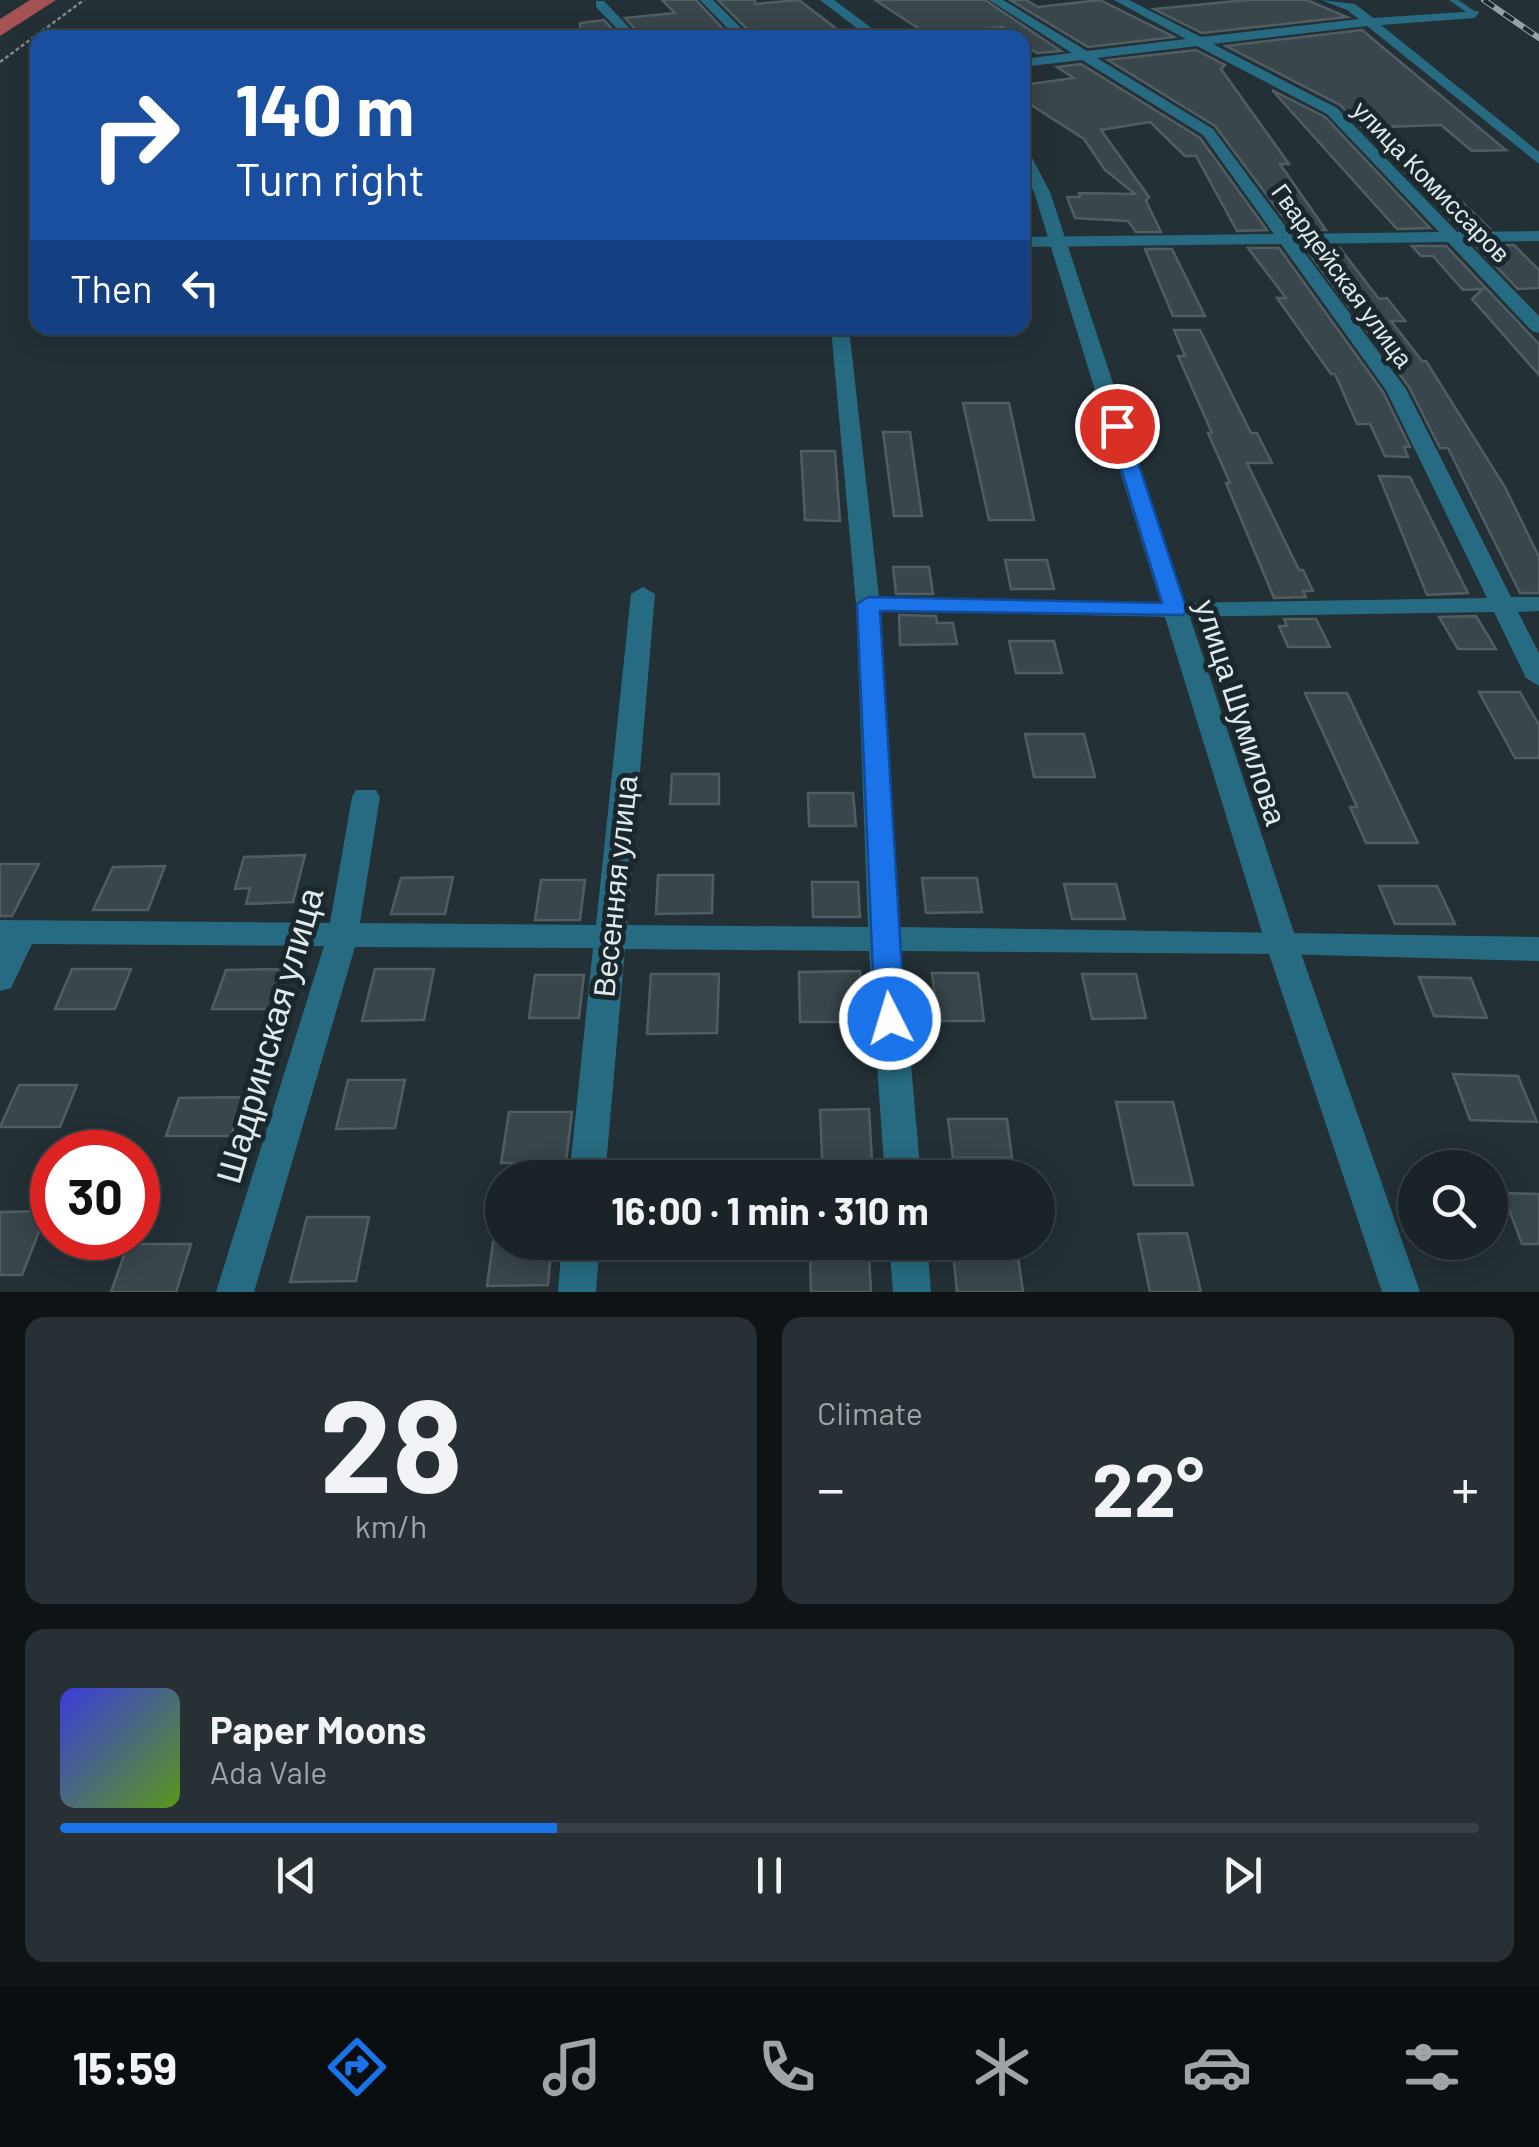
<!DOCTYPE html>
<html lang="en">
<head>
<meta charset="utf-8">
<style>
  :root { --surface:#1a2428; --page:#273034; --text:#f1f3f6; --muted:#9fa4a8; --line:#384145; --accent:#1a73e8 }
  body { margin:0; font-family:Barlow,sans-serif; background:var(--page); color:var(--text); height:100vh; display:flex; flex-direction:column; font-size:38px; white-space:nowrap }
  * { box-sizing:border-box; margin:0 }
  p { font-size:32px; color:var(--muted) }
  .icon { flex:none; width:55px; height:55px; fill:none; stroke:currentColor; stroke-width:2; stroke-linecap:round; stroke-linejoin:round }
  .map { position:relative; height:1292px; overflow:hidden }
  .drawer { display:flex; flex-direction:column; gap:25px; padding:25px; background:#0e1416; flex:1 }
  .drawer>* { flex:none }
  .top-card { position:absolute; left:30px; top:30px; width:1000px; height:305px; border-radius:20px; box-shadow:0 5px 25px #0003,0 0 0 2px var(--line); background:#1a4fa0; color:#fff; overflow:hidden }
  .controls { position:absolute; left:1398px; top:1150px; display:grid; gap:20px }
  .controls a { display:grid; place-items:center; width:110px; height:110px; border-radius:50%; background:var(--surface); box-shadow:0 5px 25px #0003,0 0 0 2px var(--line); font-size:50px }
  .speed { position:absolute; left:30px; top:1130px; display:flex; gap:20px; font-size:50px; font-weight:700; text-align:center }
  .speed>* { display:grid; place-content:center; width:130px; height:130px; border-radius:50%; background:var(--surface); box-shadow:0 5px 25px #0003,0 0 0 2px var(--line); line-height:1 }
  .speed .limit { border:15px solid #d22; background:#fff; color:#111 }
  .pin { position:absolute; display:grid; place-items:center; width:85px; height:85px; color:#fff; margin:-42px; border:5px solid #fff; border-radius:50%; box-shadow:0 2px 10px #0007 }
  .me { position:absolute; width:110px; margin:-55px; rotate:355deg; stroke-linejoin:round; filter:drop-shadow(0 0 8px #0008) }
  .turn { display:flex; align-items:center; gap:35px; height:210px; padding:0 40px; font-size:45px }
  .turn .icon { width:130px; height:130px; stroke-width:2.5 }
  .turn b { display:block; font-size:70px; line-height:85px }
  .then { display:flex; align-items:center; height:95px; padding:0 40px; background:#0003; gap:20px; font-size:38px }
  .big { font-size:75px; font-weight:700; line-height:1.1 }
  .drawer .widget { flex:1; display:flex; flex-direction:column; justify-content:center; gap:15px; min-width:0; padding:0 35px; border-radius:20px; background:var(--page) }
  .drawer .dial { align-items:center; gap:0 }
  .dial b { font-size:130px; line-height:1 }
  .song { display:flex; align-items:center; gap:30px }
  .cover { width:120px; height:120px; border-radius:15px; background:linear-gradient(135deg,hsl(240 70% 55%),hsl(90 70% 35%)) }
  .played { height:10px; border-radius:5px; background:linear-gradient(90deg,var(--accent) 35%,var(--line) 35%) }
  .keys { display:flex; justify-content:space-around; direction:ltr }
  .heat { display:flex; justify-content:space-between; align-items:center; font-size:55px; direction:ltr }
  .drawer .tiles { flex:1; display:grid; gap:25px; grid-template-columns:1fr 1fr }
  .widget:last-child { grid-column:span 2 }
  .trip { position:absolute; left:485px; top:1160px; width:570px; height:100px; border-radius:50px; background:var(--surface); box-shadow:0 5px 25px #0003,0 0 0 2px var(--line); font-weight:700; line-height:100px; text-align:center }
  .tab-bar { display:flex; height:160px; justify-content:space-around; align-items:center; background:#0a0e10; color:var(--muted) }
  .tab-bar .icon { width:70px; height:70px }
  .tab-bar .current { color:var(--accent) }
  .tab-bar b { font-size:45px; color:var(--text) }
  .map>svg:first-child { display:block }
</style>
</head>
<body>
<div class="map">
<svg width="1539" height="1292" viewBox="0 0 1539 1292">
  <rect width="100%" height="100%" fill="#233036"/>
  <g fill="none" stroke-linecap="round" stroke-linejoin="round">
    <path fill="#a45253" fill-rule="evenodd" d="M30 0H56L0 36V19Z"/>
  </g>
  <g fill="#39464c" stroke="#505e64" stroke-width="2.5">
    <path d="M662 0H696L725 31 643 38 625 18 675 13Z"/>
    <path d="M718 0H755V4L799 0 842 33 765 38 755 29H747Z"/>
    <path d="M875 0H985L1061 51 1037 53 1022 44V38L1002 27 930 36Z"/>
    <path d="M1010 0H1026L1038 7 1100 0 1174 37 1088 47Z"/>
    <path d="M1247 0H1307L1347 17 1202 33 1154 9Z"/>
    <path d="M604 20 620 38H581L580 23Z"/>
    <path d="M1362 30 1506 150 1472 151 1441 125 1384 127 1489 228H1459L1340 105 1226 46Z"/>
    <path d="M1196 50 1225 65 1221 69 1289 164H1280L1326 230H1293L1215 126 1108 60Z"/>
    <path d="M1081 64 1200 138 1267 230 1237 231 1196 156H1185L1150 122 1101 130 1149 197 1146 201 1161 232H1136L1128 221 1075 218 1067 197H1080L1079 193 1135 194 1105 170 1084 139 1022 99V85L1074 78 1057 67Z"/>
    <path d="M1272 90 1325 117 1430 228 1397 229Z"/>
    <path d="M1514 245 1539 270V288L1518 289 1476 246Z"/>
    <path d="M1412 246H1446L1539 344V375L1472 299 1483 289 1463 290 1433 256H1421Z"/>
    <path d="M1339 247 1379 299 1387 298 1405 321H1391L1422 361H1426L1505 487 1539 557V593H1520L1448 448H1440L1409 387 1305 248Z"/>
    <path d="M1248 248H1279L1383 392 1410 447H1404L1408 457 1385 456 1370 424H1357L1335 374H1331L1277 298H1286Z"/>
    <path d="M1145 249H1172L1205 316H1173Z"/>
    <path d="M1174 330H1200L1251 433H1257L1272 463H1247L1299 570H1303L1313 591H1303L1306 597 1274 598 1226 483H1230L1208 433H1212L1178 356H1185Z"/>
    <path d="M963 403H1009L1034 520H989Z"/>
    <path d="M883 432H910L922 516H894Z"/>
    <path d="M801 451H835L840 521 805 520Z"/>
    <path d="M1379 476 1410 477 1468 593 1427 595Z"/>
    <path d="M1005 560H1047L1054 589H1011Z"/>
    <path d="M893 567H929L933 594H896Z"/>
    <path d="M899 615 936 616 937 623H953L957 644 900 645Z"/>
    <path d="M1476 616 1496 649H1458L1439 617Z"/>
    <path d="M1284 619H1316L1330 647H1288L1279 626H1287Z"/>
    <path d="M1009 641H1054L1062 673H1016Z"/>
    <path d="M1479 692H1520L1539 725V758H1515Z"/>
    <path d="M1305 693H1347L1418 843H1366L1350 807H1357Z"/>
    <path d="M1025 734H1084L1095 777H1034Z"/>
    <path d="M672 774H719V804H670Z"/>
    <path d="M808 793H853L856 826H809Z"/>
    <path d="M305 855 293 902 246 904 250 888 235 889 244 857Z"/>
    <path d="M0 864H39L12 916H0Z"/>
    <path d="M165 866 148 910H93L113 867Z"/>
    <path d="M658 875H713L712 913 656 914Z"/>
    <path d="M453 877 445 914H391L401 878Z"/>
    <path d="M922 878H977L982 912 926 913Z"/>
    <path d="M541 880H585L580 920H535Z"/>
    <path d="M812 882H858L860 917H813Z"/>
    <path d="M1064 884H1116L1125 919H1072Z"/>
    <path d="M1379 886H1437L1455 924H1395Z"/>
    <path d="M72 969H131L115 1009H55Z"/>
    <path d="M285 969 273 1009H212L226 970Z"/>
    <path d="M375 969H434L424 1020 362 1021Z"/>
    <path d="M860 971 864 1022H800L799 972Z"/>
    <path d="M932 973H978L984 1021H938Z"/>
    <path d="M651 974H719L717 1033 647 1034Z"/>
    <path d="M1082 974H1136L1146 1018 1092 1019Z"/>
    <path d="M535 975H584L579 1018H529Z"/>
    <path d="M1419 977 1471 978 1487 1018 1434 1016Z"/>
    <path d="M1453 1074 1518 1076 1537 1122 1470 1120Z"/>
    <path d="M348 1080H405L395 1128 336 1129Z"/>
    <path d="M19 1085H77L60 1127H0Z"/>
    <path d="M243 1097 231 1136H166L179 1098Z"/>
    <path d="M1116 1102H1173L1193 1185H1134Z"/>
    <path d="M869 1109 873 1177 823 1178 820 1110Z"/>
    <path d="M509 1112H572L566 1162 501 1163Z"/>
    <path d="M948 1119H1007L1012 1158H953Z"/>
    <path d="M1503 1193 1539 1194V1244H1522Z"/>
    <path d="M47 1211 22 1275H0V1212Z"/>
    <path d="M307 1217H369L356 1281 290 1282Z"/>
    <path d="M1187 1233 1201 1292H1150L1138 1234Z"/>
    <path d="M493 1242H552L548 1285 487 1286Z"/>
    <path d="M952 1242H1016L1023 1292H957Z"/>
    <path d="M128 1244H191L176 1292H111Z"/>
    <path d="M810 1256H869L871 1292H811Z"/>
  </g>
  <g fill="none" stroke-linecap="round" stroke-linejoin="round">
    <path stroke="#7e898d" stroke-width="2.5" stroke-dasharray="4 2.5" stroke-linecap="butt" d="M0 62 84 0"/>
    <path fill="#276b82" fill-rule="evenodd" d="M1449 0H1458L1479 14 1472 16Z"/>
    <g fill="#276b82" fill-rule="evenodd">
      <path d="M700 0H713L751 38H737Z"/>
      <path d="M989 0H1003L1087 51 1186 39 1114 0H1129L1201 37 1359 19 1347 10 1321 0 1355 4 1373 18 1479 11 1475 18 1381 25 1539 152V164L1367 26 1213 44 1337 108 1457 232 1539 231V241L1467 242 1539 316V333L1532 331 1448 242 1298 244 1406 389 1511 597H1539V611L1518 612 1539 653V686L1526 678 1494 612 1175 617 881 611 899 927 1539 937V961L1281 954 901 951 921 1178H885L869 951 625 949 605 1178H569L593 948 355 947 254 1292H216L324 946 32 944 11 988 0 991V920L330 923 352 797 356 790H376L380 797 360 923 596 925 631 594 643 587 655 594 627 925 868 927 856 604 831 328H849L879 597 1175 603 1487 598 1386 390 1281 244 1022 247V237L1274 234 1203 135 1082 60 1022 67V59L1072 53ZM1197 46 1327 114 1439 232 1291 234 1213 129 1097 58Z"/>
      <path d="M596 1H604L639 38H626L596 7Z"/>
      <path d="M562 1242H600L596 1292H558Z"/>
      <path d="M889 1242H927L931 1292H893Z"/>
    </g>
    <g fill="#276b82" fill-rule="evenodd">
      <path d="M820 0H834L885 38H870Z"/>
      <path d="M1022 148 1029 152 1050 192 1297 942 1420 1292H1382L1265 942 1034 192 1022 168Z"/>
    </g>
    <g stroke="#96a1a5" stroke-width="6">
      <path id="rail" d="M1484 0 1539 38"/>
    </g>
    <use href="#rail" stroke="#1a272c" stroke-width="4" stroke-dasharray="12" stroke-linecap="butt"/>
  </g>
  <path fill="#1a73e8" stroke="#114b97" stroke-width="2.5" d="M1117 421 1126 426 1187 610 1183 615 880 611 905 1019 901 1027 890 1031 880 1027 875 1019 857 604 868 597 1162 603 1108 426Z"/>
  <g text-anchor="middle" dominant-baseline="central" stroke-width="10" stroke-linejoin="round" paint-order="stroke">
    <g font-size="25" fill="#e0e9ec" stroke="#1a272c">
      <text transform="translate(1432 181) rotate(46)">улица Комиссаров</text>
      <text transform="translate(1343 275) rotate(54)">Гвардейская улица</text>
    </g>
    <g font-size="30" fill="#e0e9ec" stroke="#1a272c">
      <text transform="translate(1242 712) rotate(72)">улица Шумилова</text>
      <text transform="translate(614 886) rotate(-84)">Весенняя улица</text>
    </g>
    <g font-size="35" fill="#e0e9ec" stroke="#1a272c">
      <text transform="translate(268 1035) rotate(-74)">Шадринская улица</text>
    </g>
  </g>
</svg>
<div class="controls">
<a><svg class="icon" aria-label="search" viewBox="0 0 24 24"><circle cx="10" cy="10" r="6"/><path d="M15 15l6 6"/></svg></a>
</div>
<div class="speed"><div class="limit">30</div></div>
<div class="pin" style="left:1117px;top:426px;background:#d93025"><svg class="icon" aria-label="arrive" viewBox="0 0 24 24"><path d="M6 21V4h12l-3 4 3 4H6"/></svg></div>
<svg class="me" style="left:890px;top:1019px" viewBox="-20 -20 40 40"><circle r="17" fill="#1a73e8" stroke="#fff" stroke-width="3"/><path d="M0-11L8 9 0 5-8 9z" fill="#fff"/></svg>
<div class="trip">16:00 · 1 min · 310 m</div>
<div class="top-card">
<div class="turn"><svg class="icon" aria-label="right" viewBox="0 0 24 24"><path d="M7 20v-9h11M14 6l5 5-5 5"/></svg><div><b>140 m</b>Turn right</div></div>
<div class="then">Then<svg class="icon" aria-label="left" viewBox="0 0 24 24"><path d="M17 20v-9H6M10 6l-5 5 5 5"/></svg></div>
</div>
</div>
<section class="drawer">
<div class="tiles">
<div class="widget dial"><b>28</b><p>km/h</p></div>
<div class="widget"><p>Climate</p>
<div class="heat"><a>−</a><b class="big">22°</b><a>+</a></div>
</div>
<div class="widget">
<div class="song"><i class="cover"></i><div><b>Paper Moons</b><p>Ada Vale</p></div></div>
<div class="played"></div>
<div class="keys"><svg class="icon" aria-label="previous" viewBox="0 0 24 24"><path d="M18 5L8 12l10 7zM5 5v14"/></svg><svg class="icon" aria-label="pause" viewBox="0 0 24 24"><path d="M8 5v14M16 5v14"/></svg><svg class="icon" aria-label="next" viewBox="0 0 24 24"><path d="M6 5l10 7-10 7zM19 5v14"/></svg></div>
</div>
</div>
</section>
<nav class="tab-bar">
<b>15:59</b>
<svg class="icon current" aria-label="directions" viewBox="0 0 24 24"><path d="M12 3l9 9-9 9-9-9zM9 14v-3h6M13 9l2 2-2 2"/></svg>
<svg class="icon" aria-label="music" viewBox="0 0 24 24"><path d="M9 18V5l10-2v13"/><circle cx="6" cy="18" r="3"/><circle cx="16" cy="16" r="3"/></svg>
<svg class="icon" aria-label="phone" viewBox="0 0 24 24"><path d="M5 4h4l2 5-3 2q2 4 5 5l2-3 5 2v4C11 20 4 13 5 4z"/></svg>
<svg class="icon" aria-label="climate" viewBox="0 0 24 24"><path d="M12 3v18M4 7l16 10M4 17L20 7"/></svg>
<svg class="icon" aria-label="car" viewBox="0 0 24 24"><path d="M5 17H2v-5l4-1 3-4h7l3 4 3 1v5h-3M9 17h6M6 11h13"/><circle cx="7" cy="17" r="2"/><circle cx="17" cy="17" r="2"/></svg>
<svg class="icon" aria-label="filters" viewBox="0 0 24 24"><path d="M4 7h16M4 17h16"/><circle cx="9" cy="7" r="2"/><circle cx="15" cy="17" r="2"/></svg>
</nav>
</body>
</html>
